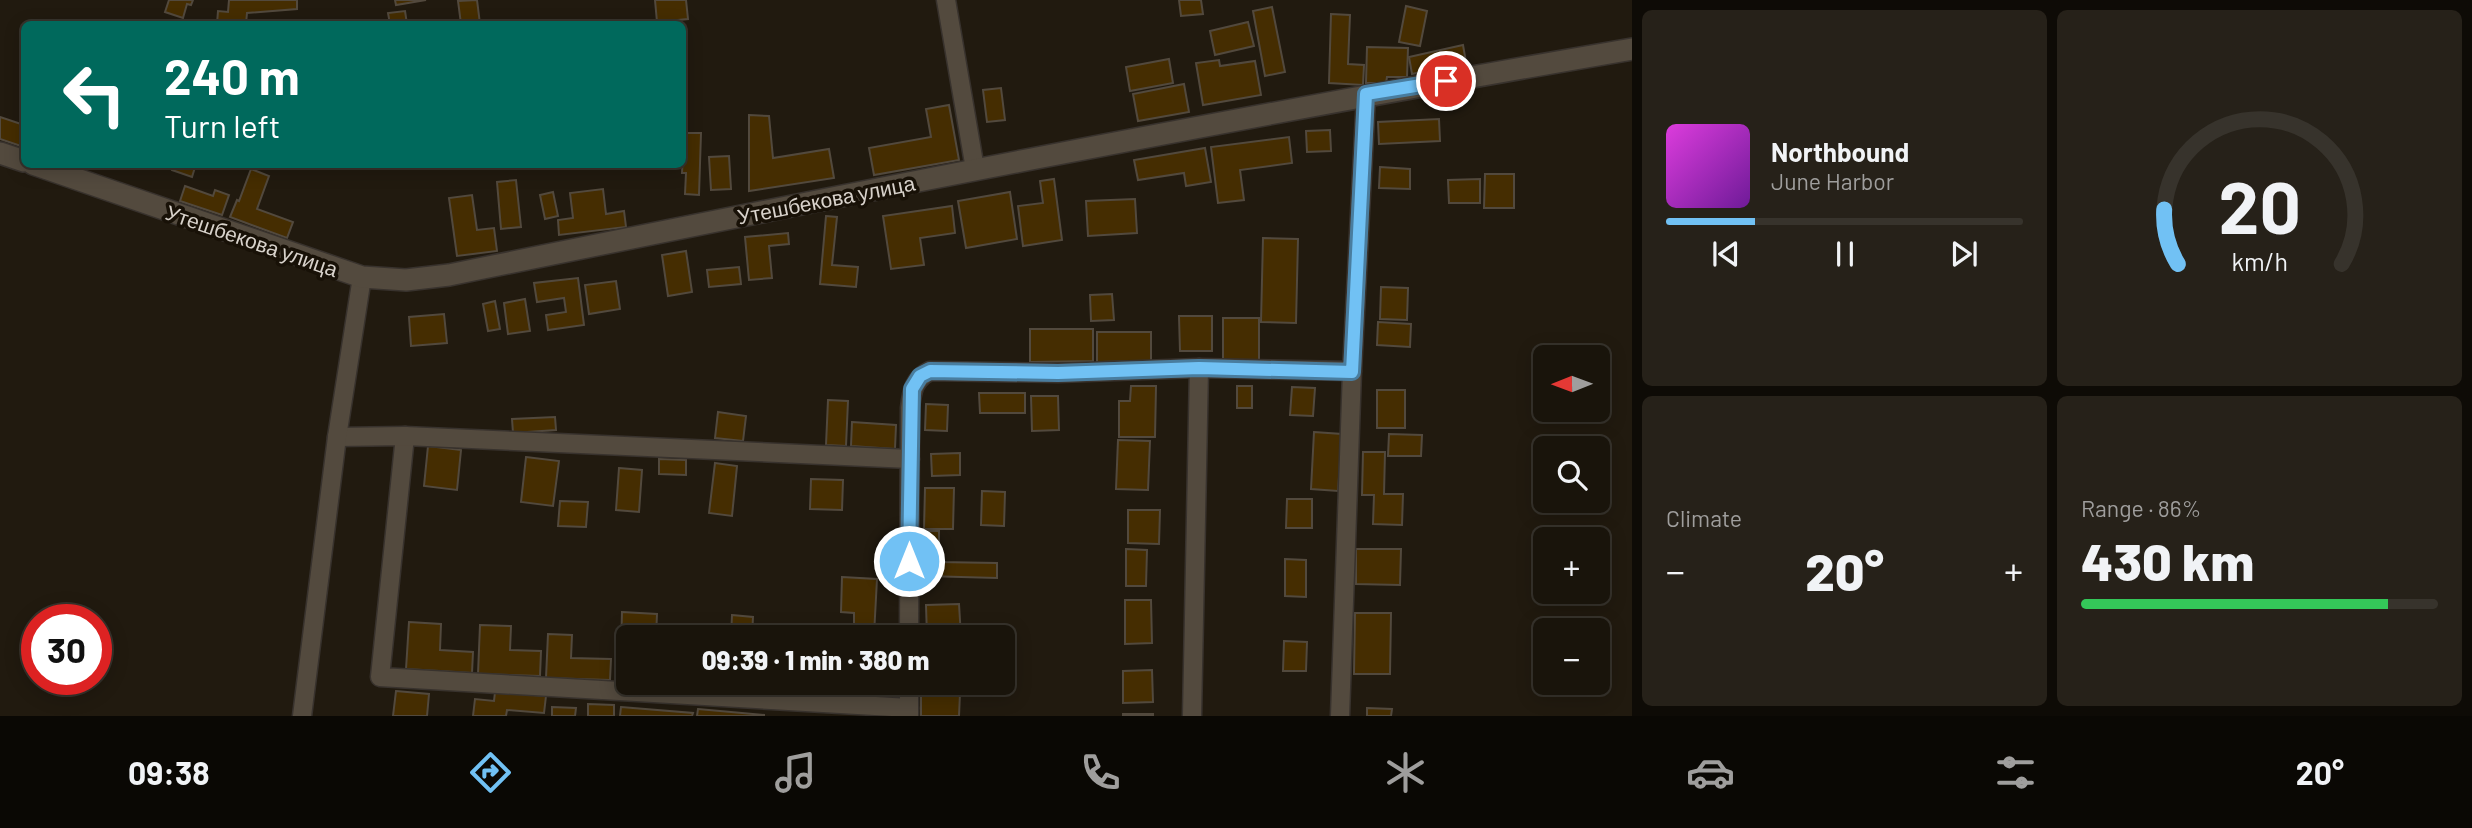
<!DOCTYPE html>
<html lang="en">
<head>
<meta charset="utf-8">
<style>
  :root { --surface:#19140b; --page:#262119; --text:#f1f3f6; --muted:#9f9e9d; --line:#37332c; --accent:#71c1f4 }
  body { margin:0; font-family:Barlow,sans-serif; background:var(--page); color:var(--text); height:100vh; display:flex; flex-direction:column; font-size:26px; white-space:nowrap }
  * { box-sizing:border-box; margin:0 }
  p { font-size:23px; color:var(--muted) }
  .icon { flex:none; width:38px; height:38px; fill:none; stroke:currentColor; stroke-width:2; stroke-linecap:round; stroke-linejoin:round }
  .map { position:relative; flex:1; overflow:hidden }
  .panel { display:flex; flex-direction:column; gap:10px; padding:10px; background:#0e0b06; width:840px }
  .panel>* { flex:none }
  .banner { position:absolute; left:21px; top:21px; width:665px; height:147px; border-radius:10px; box-shadow:0 4px 18px #0003,0 0 0 2px var(--line); background:#00695c; color:#fff; overflow:hidden }
  .needle { width:46px; rotate:269deg }
  .fabs { position:absolute; left:1533px; top:345px; display:grid; gap:14px }
  .fabs a { display:grid; place-items:center; width:77px; height:77px; border-radius:10px; background:var(--surface); box-shadow:0 4px 18px #0003,0 0 0 2px var(--line); font-size:35px }
  .speed { position:absolute; left:21px; top:604px; display:flex; gap:14px; font-size:35px; font-weight:700; text-align:center }
  .speed>* { display:grid; place-content:center; width:91px; height:91px; border-radius:50%; background:var(--surface); box-shadow:0 4px 18px #0003,0 0 0 2px var(--line); line-height:1 }
  .speed .limit { border:10px solid #d22; background:#fff; color:#111 }
  .pin { position:absolute; display:grid; place-items:center; width:60px; height:60px; color:#fff; margin:-30px; border:4px solid #fff; border-radius:50%; box-shadow:0 2px 7px #0007 }
  .me { position:absolute; width:77px; margin:-38px; rotate:0deg; stroke-linejoin:round; filter:drop-shadow(0 0 5px #0008) }
  .turn { display:flex; align-items:center; gap:24px; height:147px; padding:0 28px; font-size:32px }
  .turn .icon { width:91px; height:91px; stroke-width:2.5 }
  .turn b { display:block; font-size:49px; line-height:60px }
  .big { font-size:52px; font-weight:800; line-height:1.1 }
  .panel .card { flex:1; display:flex; flex-direction:column; justify-content:center; gap:10px; min-width:0; padding:0 24px; border-radius:10px; background:var(--page) }
  .panel .dial { align-items:center; gap:0 }
  .dial svg { height:182px; overflow:visible; fill:none; stroke:var(--line); stroke-width:7; stroke-linecap:round; text-anchor:middle }
  .dial text { fill:var(--text); stroke:none }
  .song { display:flex; align-items:center; gap:21px }
  .cover { width:84px; height:84px; border-radius:10px; background:linear-gradient(135deg,hsl(300 70% 55%),hsl(280 70% 35%)) }
  .played { height:7px; border-radius:4px; background:linear-gradient(90deg,var(--accent) 25%,var(--line) 25%) }
  .keys { display:flex; justify-content:space-around; direction:ltr }
  .heat { display:flex; justify-content:space-between; align-items:center; font-size:38px; direction:ltr }
  .charge { height:10px; border-radius:5px; background:linear-gradient(90deg,#34c759 86%,var(--line) 0) }
  .panel .tiles { flex:1; display:grid; gap:10px; grid-template-columns:repeat(2,1fr) }
  .trip { position:absolute; left:616px; top:625px; width:399px; height:70px; border-radius:10px; background:var(--surface); box-shadow:0 4px 18px #0003,0 0 0 2px var(--line); font-weight:800; line-height:70px; text-align:center }
  .tab-bar { display:flex; height:112px; justify-content:space-around; align-items:center; background:#0a0804; color:var(--muted) }
  .tab-bar .icon { width:49px; height:49px }
  .tab-bar .active { color:var(--accent) }
  .tab-bar b { font-size:32px; color:var(--text) }
  main { display:flex; flex:1; min-height:0 }
  .map>svg:first-child { display:block }
</style>
</head>
<body>
<main>
<div class="map">
<svg width="1632" height="716" viewBox="0 0 1632 716">
  <rect width="100%" height="100%" fill="#211a0f"/>
  <g fill="#452d01" stroke="#52493d" stroke-width="2">
    <path d="M169 0H193L191 5 187 4 183 18 165 12Z"/>
    <path d="M229 0H297V9L247 13 246 24H217L218 11 228 12Z"/>
    <path d="M395 0H426L396 5Z"/>
    <path d="M477 0 480 24H461L458 1Z"/>
    <path d="M655 0H686L688 19 657 22Z"/>
    <path d="M1179 0H1201L1203 14 1181 16Z"/>
    <path d="M1406 6 1427 11 1420 46 1399 42Z"/>
    <path d="M1272 7 1285 72 1265 76 1253 11Z"/>
    <path d="M405 11 407 24H390L388 13Z"/>
    <path d="M1331 14 1350 15 1348 64 1364 65 1363 85 1329 83Z"/>
    <path d="M1248 22 1254 46 1215 55 1210 31Z"/>
    <path d="M1463 45 1466 62 1412 74 1409 57Z"/>
    <path d="M1367 47 1408 48 1407 77H1387L1386 83H1366Z"/>
    <path d="M1169 59 1173 83 1130 91 1126 67Z"/>
    <path d="M1219 60 1220 66 1255 61 1261 95 1203 105 1196 63Z"/>
    <path d="M1184 84 1189 112 1138 121 1133 94Z"/>
    <path d="M1001 88 1005 120 987 122 983 90Z"/>
    <path d="M949 105 959 160 874 175 869 148 931 137 926 109Z"/>
    <path d="M749 115 769 116 773 158 829 149 834 178 749 191Z"/>
    <path d="M0 117 24 125V147L0 139Z"/>
    <path d="M1439 119 1440 141 1379 144 1378 122Z"/>
    <path d="M1330 130 1331 151 1307 152 1306 131Z"/>
    <path d="M684 133H701L699 195 685 194 686 173H682Z"/>
    <path d="M1289 137 1292 163 1240 170 1244 200 1218 203 1211 147Z"/>
    <path d="M1205 148 1211 182 1186 186 1184 173 1138 180 1134 160Z"/>
    <path d="M729 156 731 189 711 190 709 157Z"/>
    <path d="M173 164H196L192 177 172 170Z"/>
    <path d="M1380 167 1410 169V189L1379 188Z"/>
    <path d="M251 169 269 176 257 209 293 222 287 238 230 217 237 200 239 201Z"/>
    <path d="M1485 174H1514V208H1484Z"/>
    <path d="M1054 179 1062 240 1023 246 1018 206 1043 203 1040 181Z"/>
    <path d="M1480 179V203H1449L1448 180Z"/>
    <path d="M516 180 521 227 501 229 497 182Z"/>
    <path d="M185 186 213 196 215 190 229 195 222 215 180 201Z"/>
    <path d="M603 189 606 214 624 211 626 227 559 235 558 220 573 218 570 193Z"/>
    <path d="M553 192 558 216 545 219 540 195Z"/>
    <path d="M1010 192 1017 239 966 248 958 201Z"/>
    <path d="M472 195 477 230 494 228 497 251 457 256 449 198Z"/>
    <path d="M1135 199 1137 233 1088 236 1086 201Z"/>
    <path d="M952 206 955 233 920 238 924 265 891 269 883 216Z"/>
    <path d="M826 216 837 217 832 265 858 267 856 287 820 284Z"/>
    <path d="M788 233 789 244 769 246 772 278 749 280 745 237Z"/>
    <path d="M1263 238 1298 239 1296 323 1261 322Z"/>
    <path d="M686 251 692 292 668 296 662 255Z"/>
    <path d="M739 267 741 284 709 287 707 270Z"/>
    <path d="M578 278 584 325 548 330 546 315 566 312 564 298 537 302 534 283Z"/>
    <path d="M616 281 620 309 589 314 585 285Z"/>
    <path d="M1381 287 1408 288 1407 320 1380 319Z"/>
    <path d="M1112 294 1114 320 1091 321 1090 295Z"/>
    <path d="M525 299 530 331 508 334 504 303Z"/>
    <path d="M495 301 500 329 488 331 483 304Z"/>
    <path d="M444 314 447 343 411 346 409 317Z"/>
    <path d="M1179 316H1212V351H1180Z"/>
    <path d="M1223 318H1259V362L1223 363Z"/>
    <path d="M1378 322 1411 324 1410 347 1377 345Z"/>
    <path d="M1030 329H1093V361L1030 362Z"/>
    <path d="M1097 332H1151V361L1097 362Z"/>
    <path d="M1131 386H1156L1155 437H1119V401H1130Z"/>
    <rect x="1237" y="386" width="15" height="22"/>
    <path d="M1292 387 1315 388 1313 416 1290 415Z"/>
    <rect x="1377" y="390" width="28" height="38"/>
    <path d="M979 393H1025V413H980Z"/>
    <path d="M1031 396H1058L1059 430 1032 431Z"/>
    <path d="M828 400 848 401 846 446 826 445Z"/>
    <path d="M926 404 948 405 947 431 925 430Z"/>
    <path d="M718 412 746 416 743 441 715 438Z"/>
    <path d="M555 417 556 430 513 433 512 419Z"/>
    <path d="M852 422 896 425 895 449 851 446Z"/>
    <path d="M1314 432 1342 434 1338 491 1311 489Z"/>
    <path d="M1389 434 1422 435 1421 456H1388Z"/>
    <path d="M1118 440 1150 441 1148 490 1116 489Z"/>
    <path d="M428 446 461 450 457 490 424 486Z"/>
    <path d="M1363 452H1385L1384 494H1403L1402 525 1373 524 1374 495H1362Z"/>
    <path d="M960 453V475L932 476 931 454Z"/>
    <path d="M526 457 559 461 553 506 521 502Z"/>
    <path d="M659 459 686 460V475L659 474Z"/>
    <path d="M715 463 737 466 732 516 709 513Z"/>
    <path d="M619 468 642 470 639 512 616 510Z"/>
    <path d="M811 479 843 480 842 510 810 509Z"/>
    <path d="M925 488H954L953 529H924Z"/>
    <path d="M982 491 1005 492 1004 526 981 525Z"/>
    <path d="M1287 499H1312V528H1286Z"/>
    <path d="M560 501 588 502 586 527 558 526Z"/>
    <path d="M1128 510H1160L1159 544 1128 543Z"/>
    <path d="M926 531H939V562L997 563V578L925 576Z"/>
    <path d="M1126 549 1147 550 1146 586H1126Z"/>
    <path d="M1356 549H1401L1400 585 1356 584Z"/>
    <path d="M1285 559 1306 560V597L1285 596Z"/>
    <path d="M842 577 877 579 874 635 854 634V613L841 612Z"/>
    <path d="M1125 600H1151L1152 643 1125 644Z"/>
    <path d="M959 604 961 637H927L926 605Z"/>
    <path d="M622 612 657 614 656 637H628V651H621Z"/>
    <path d="M1355 613H1391L1390 674H1354Z"/>
    <path d="M732 615 753 617 752 637H731Z"/>
    <path d="M409 622 441 624 440 650 473 652 472 673 406 669Z"/>
    <path d="M480 625 511 626 510 650 541 651 540 676 478 674Z"/>
    <path d="M548 634 572 635 571 658 611 659 610 680 546 678Z"/>
    <path d="M1284 641 1307 642 1306 671H1283Z"/>
    <path d="M1152 670 1153 702 1123 703V671Z"/>
    <path d="M757 682H819L818 692 757 688Z"/>
    <path d="M396 691 429 694 427 716H393Z"/>
    <path d="M495 692 546 696 544 713 507 710 506 716H473L475 699 494 701Z"/>
    <path d="M921 692 960 693 959 716H921Z"/>
    <path d="M588 704 614 705V716H588Z"/>
    <path d="M552 707 576 708 575 716H552Z"/>
    <path d="M621 707 693 713 692 716H620Z"/>
    <path d="M1367 708 1392 709 1391 716H1367Z"/>
    <path d="M698 709 764 715V716H697Z"/>
    <rect x="1123" y="714" width="30" height="2"/>
  </g>
  <g fill="none" stroke-linecap="round" stroke-linejoin="round">
    <g stroke="#38322d" stroke-width="21">
      <g id="street">
        <path d="M946 0 975 169"/>
        <path d="M405 436 380 677 909 708"/>
        <path d="M337 437 405 436 910 459"/>
        <path d="M909 637 910 408C912 390 914 379 930 371L1058 373 1199 368 1352 371"/>
        <path d="M302 716 337 437 362 277"/>
        <path d="M909 716V682"/>
        <path d="M1192 716 1199 368"/>
        <path d="M1340 716 1352 371 1366 95"/>
      </g>
    </g>
    <g stroke="#38322d" stroke-width="24">
      <g id="secondary">
        <path d="M0 153 24 161"/>
        <path d="M33 164 362 277 406 280 449 275C842 195 1236 117 1632 49"/>
      </g>
    </g>
    <use href="#street" stroke="#534a3e" stroke-width="18"/>
    <use href="#secondary" stroke="#534a3e" stroke-width="21"/>
  </g>
  <g fill="none" stroke-linecap="round" stroke-linejoin="round">
    <g stroke="#497d9f" stroke-width="18">
      <path id="route" d="M909 561 912 389 920 376 930 371 1058 373 1199 368 1352 372 1366 94 1446 81"/>
    </g>
    <use href="#route" stroke="#71c1f4" stroke-width="12"/>
  </g>
  <g text-anchor="middle" dominant-baseline="central" stroke-width="7" stroke-linejoin="round" paint-order="stroke">
    <g font-size="21" fill="#d8d2cb" stroke="#181107">
      <text transform="translate(826 199) rotate(-11)">Утешбекова улица</text>
      <text transform="translate(252 240) rotate(19)">Утешбекова улица</text>
    </g>
  </g>
</svg>
<div class="fabs">
<a><svg class="needle" viewBox="-14 -14 28 28"><path d="M0-13l5 13h-10z" fill="#e53935"/><path d="M0 13l5-13h-10z" fill="#9f9e9d"/></svg></a>
<a><svg class="icon" aria-label="search" viewBox="0 0 24 24"><circle cx="10" cy="10" r="6"/><path d="M15 15l6 6"/></svg></a>
<a>+</a>
<a>−</a>
</div>
<div class="speed"><div class="limit">30</div></div>
<div class="pin" style="left:1446px;top:81px;background:#d93025"><svg class="icon" aria-label="arrive" viewBox="0 0 24 24"><path d="M6 21V4h12l-3 4 3 4H6"/></svg></div>
<svg class="me" style="left:909px;top:561px" viewBox="-20 -20 40 40"><circle r="17" fill="#71c1f4" stroke="#fff" stroke-width="3"/><path d="M0-11L8 9 0 5-8 9z" fill="#fff"/></svg>
<div class="trip">09:39 · 1 min · 380 m</div>
<div class="banner">
<div class="turn"><svg class="icon" aria-label="left" viewBox="0 0 24 24"><path d="M17 20v-9H6M10 6l-5 5 5 5"/></svg><div><b>240 m</b>Turn left</div></div>
</div>
</div>
<section class="panel">
<div class="tiles">
<div class="card">
<div class="song"><i class="cover"></i><div><b>Northbound</b><p>June Harbor</p></div></div>
<div class="played"></div>
<div class="keys"><svg class="icon" aria-label="previous" viewBox="0 0 24 24"><path d="M18 5L8 12l10 7zM5 5v14"/></svg><svg class="icon" aria-label="pause" viewBox="0 0 24 24"><path d="M8 5v14M16 5v14"/></svg><svg class="icon" aria-label="next" viewBox="0 0 24 24"><path d="M6 5l10 7-10 7zM19 5v14"/></svg></div>
</div>
<div class="card dial"><svg viewBox="0 0 100 80">
<path d="M14 69A42 42 0 1 1 86 69"/>
<path d="M14 69A42 42 0 0 1 8 45" stroke="#71c1f4"/>
<text x="50" y="56" font-size="32" font-weight="700">20</text>
<text x="50" y="72" font-size="11">km/h</text>
</svg></div>
<div class="card"><p>Climate</p>
<div class="heat"><a>−</a><b class="big">20°</b><a>+</a></div>
</div>
<div class="card"><p>Range · 86%</p><b class="big">430 km</b><div class="charge"></div></div>
</div>
</section>
</main>
<nav class="tab-bar">
<b>09:38</b>
<svg class="icon active" aria-label="directions" viewBox="0 0 24 24"><path d="M12 3l9 9-9 9-9-9zM9 14v-3h6M13 9l2 2-2 2"/></svg>
<svg class="icon" aria-label="music" viewBox="0 0 24 24"><path d="M9 18V5l10-2v13"/><circle cx="6" cy="18" r="3"/><circle cx="16" cy="16" r="3"/></svg>
<svg class="icon" aria-label="phone" viewBox="0 0 24 24"><path d="M5 4h4l2 5-3 2q2 4 5 5l2-3 5 2v4C11 20 4 13 5 4z"/></svg>
<svg class="icon" aria-label="climate" viewBox="0 0 24 24"><path d="M12 3v18M4 7l16 10M4 17L20 7"/></svg>
<svg class="icon" aria-label="car" viewBox="0 0 24 24"><path d="M5 17H2v-5l4-1 3-4h7l3 4 3 1v5h-3M9 17h6M6 11h13"/><circle cx="7" cy="17" r="2"/><circle cx="17" cy="17" r="2"/></svg>
<svg class="icon" aria-label="filters" viewBox="0 0 24 24"><path d="M4 7h16M4 17h16"/><circle cx="9" cy="7" r="2"/><circle cx="15" cy="17" r="2"/></svg>
<b>20°</b>
</nav>
</body>
</html>
